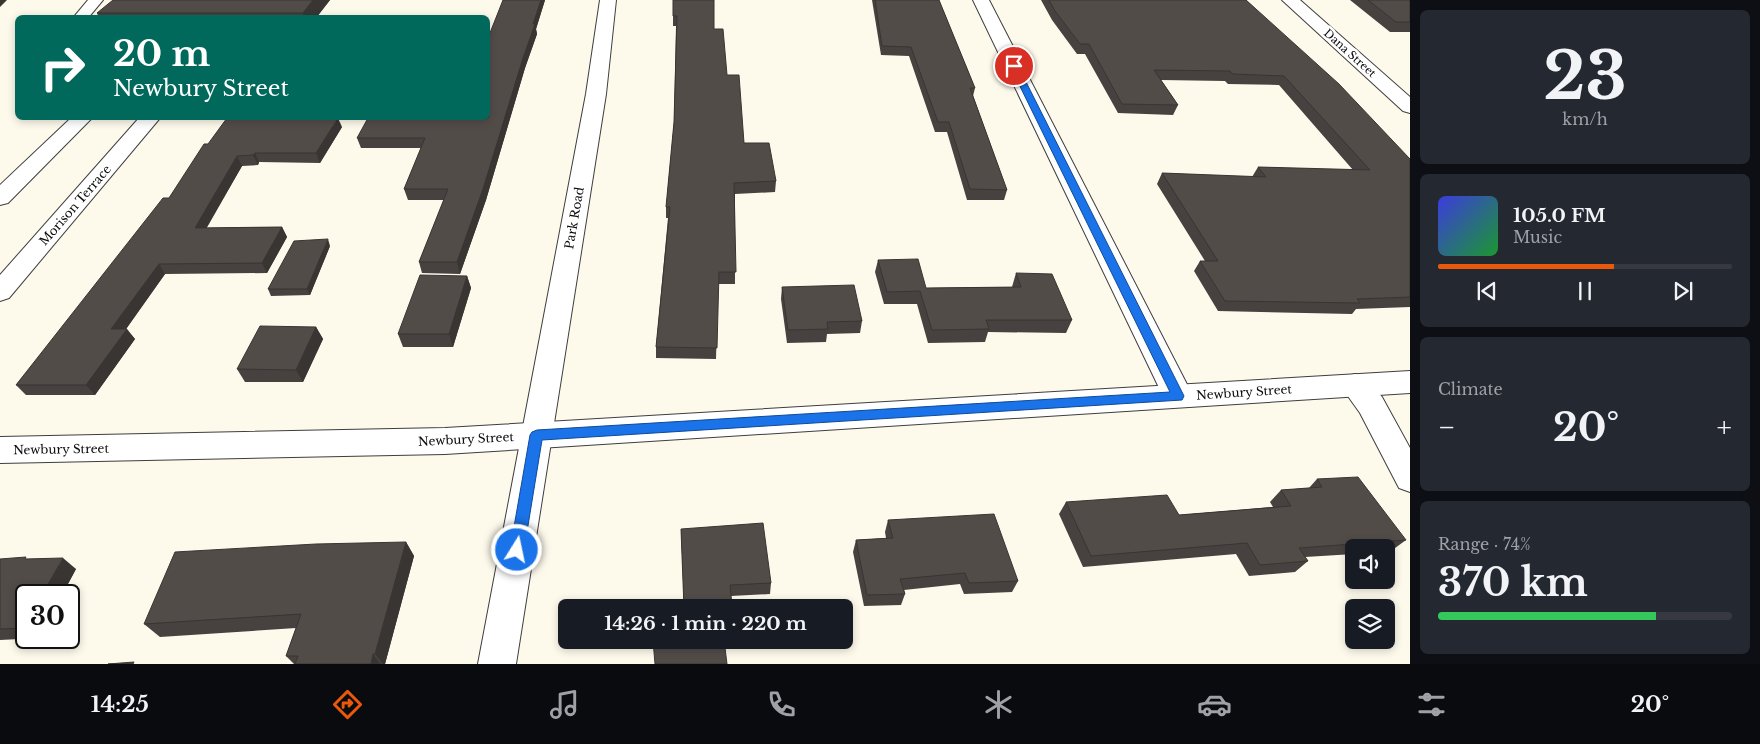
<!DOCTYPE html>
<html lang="en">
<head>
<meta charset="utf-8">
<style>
  :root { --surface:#171b24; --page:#242831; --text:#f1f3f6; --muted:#9ea1a6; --line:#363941; --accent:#ea580c }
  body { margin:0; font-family:"Libre Baskerville",serif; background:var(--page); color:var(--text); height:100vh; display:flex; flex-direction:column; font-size:19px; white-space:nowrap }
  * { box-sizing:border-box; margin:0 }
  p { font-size:16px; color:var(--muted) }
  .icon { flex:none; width:28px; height:28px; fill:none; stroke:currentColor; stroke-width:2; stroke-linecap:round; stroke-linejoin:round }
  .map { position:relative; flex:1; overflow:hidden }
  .panel { display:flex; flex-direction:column; gap:10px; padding:10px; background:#0d0f14; width:350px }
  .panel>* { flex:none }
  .guide { position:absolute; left:15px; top:15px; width:475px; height:105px; border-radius:8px; box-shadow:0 2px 8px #0003; background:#00695c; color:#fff; overflow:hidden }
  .fabs { position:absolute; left:1345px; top:539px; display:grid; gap:10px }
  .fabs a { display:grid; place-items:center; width:50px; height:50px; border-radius:8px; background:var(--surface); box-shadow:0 2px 8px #0003; font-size:25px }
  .speed { position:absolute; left:15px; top:584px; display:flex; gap:10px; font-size:25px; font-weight:700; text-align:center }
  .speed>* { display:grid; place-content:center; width:65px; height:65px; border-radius:50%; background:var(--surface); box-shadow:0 2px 8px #0003; line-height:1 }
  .speed .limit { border:2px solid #111; border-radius:8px; background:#fff; color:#111 }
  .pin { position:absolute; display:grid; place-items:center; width:42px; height:42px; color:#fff; margin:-21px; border:2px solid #fff; border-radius:50%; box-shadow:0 1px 5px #0007 }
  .me { position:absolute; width:55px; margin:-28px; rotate:10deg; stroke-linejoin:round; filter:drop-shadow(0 0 4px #0008) }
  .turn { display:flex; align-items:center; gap:18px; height:105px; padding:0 15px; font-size:22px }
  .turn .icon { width:65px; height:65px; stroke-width:2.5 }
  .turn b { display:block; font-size:35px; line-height:42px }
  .big { font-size:38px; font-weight:700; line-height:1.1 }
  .panel .card { flex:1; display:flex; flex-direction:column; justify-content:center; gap:8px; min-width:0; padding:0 18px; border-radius:8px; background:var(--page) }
  .panel .dial { align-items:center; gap:0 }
  .dial b { font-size:65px; line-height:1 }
  .song { display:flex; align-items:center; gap:15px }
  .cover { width:60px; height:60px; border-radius:8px; background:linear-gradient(135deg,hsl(240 70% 55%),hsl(130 70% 35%)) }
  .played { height:5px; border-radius:2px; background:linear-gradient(90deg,var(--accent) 60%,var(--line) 60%) }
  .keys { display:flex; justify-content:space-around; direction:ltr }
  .heat { display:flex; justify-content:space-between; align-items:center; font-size:28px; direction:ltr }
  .charge { height:8px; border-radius:4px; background:linear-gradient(90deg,#34c759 74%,var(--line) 0) }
  .trip { position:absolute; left:558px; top:599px; width:295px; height:50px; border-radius:8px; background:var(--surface); box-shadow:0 2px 8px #0003; font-weight:700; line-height:50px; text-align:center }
  .tabs { display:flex; height:80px; justify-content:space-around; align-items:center; background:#090b0e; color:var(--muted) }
  .tabs .icon { width:35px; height:35px }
  .tabs .on { color:var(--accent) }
  .tabs b { font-size:22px; color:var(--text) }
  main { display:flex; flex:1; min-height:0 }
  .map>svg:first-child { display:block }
</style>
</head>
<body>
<main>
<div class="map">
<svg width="1410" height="664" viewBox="0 0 1410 664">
  <rect width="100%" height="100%" fill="#fdf9eb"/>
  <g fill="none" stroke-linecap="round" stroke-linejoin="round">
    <g stroke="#3e3e3e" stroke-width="2">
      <path id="service" d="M88 0H103L88 18H73Z"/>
    </g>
    <g stroke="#3e3e3e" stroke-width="2">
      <g id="minor">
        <path d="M600 0H616L606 94 516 664H478L586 94Z"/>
        <path d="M973 0H989L1193 396 1188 404 1178 407 1168 404 1163 396Z"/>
        <path d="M1282 0H1300L1410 97V113L1403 111Z"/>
        <path d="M71 118H92L8 203 0 205V185Z"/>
        <path d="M139 118H160L9 298 0 301V275Z"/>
        <path d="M1355 374 1365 377 1382 397 1410 448V492L1399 488 1360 413 1340 385 1345 377Z"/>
      </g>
    </g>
    <g stroke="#3e3e3e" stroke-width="2">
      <path id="tertiary" d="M1410 371V393L445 454 0 463V437L445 428Z"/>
    </g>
    <use href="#service" fill="#fff" fill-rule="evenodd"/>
    <use href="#minor" fill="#fff" fill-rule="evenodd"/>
    <use href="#tertiary" fill="#fff" fill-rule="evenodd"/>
  </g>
  <g fill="#47413f">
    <path d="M330 0 316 18H99L97 13Z"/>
    <path d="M503 0H545L536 29 537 34 525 68 486 200 460 274 422 273 419 262 444 200H408L404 189 421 148H361L357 138 488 118Z"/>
    <path d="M673 0 714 29 727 75 744 143 776 181 775 192 735 194V284H718L716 359 656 358V347L668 218H666V207L674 122 676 26H673Z"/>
    <path d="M872 0H939L975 88 973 96 1007 190 1004 200H967L947 132H935L909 56 881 55Z"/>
    <path d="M1041 0H1246L1410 159V307L1356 309 1352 314 1218 311 1194 271 1200 261H1205L1157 184 1162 173 1252 177 1258 167 1353 170 1279 85 1228 84 1225 81 1161 80 1178 105 1173 115 1118 113 1085 54H1077L1052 20Z"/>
    <path d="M1350 0H1410V32H1390Z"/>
    <path d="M283 118 342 127 320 163 259 162 258 165 242 166 206 228 282 227 287 237 267 273 165 274 126 329 135 339 95 395H26L16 385 169 198 208 144Z"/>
    <path d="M330 246 310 295 271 296 268 289Z"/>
    <path d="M878 260 926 288 1012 287 1016 273 1072 320 1066 333 988 332 985 342 928 343 917 304H884L875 272Z"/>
    <path d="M467 276 471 288 453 347H403L398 334Z"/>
    <path d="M782 287 862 321 860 333 827 334 826 342 787 343 781 299Z"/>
    <path d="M316 327 323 339 303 382H245L237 369Z"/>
    <path d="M1317 479 1406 540 1391 551H1386V548H1354V554L1305 557 1308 561 1295 572 1249 576 1236 554 1083 567 1059 514 1066 502 1179 515 1273 507 1270 502 1281 490 1309 488Z"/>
    <path d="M888 520 1018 581 1012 592 964 594 960 584 904 590 905 594 901 605 864 606 853 552 856 540 886 538 885 532Z"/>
    <path d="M681 529 771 583 770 594 731 596 732 608H684Z"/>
    <path d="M406 542 414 556 385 664H294L286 656 296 628 160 637 144 624Z"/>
    <path d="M0 559H29L76 569 62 595H26V638H39L0 640Z"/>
  </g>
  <g fill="#393533">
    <path d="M0 0H7L0 7Z"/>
    <path d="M313 0H330L316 18H304L303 13Z"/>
    <path d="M541 0H545L536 29 537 34 525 68 486 200 460 274 457 262Z"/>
    <path d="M338 118 342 127 320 163 316 153Z"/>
    <path d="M255 153 259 162 258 165 253 155Z"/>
    <path d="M237 156 242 166 201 238 195 228Z"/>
    <path d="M282 227 287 237 267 273 262 263Z"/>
    <path d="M328 239 330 246 310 295 307 289Z"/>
    <path d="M159 264 165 274 119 339 111 329Z"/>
    <path d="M467 276 471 288 453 347 449 334Z"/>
    <path d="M316 327 323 339 303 382 296 370Z"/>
    <path d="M127 329 135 339 95 395 86 385Z"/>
    <path d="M406 542 414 556 385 664H383L375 654Z"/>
    <path d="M63 558 76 569 62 595H42Z"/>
    <path d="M373 654 380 664H371Z"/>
  </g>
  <g fill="#524c49" stroke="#393533">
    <path d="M113 0H313L303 13H97Z"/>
    <path d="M503 0H541L533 24H535L523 58 483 189 457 262H419L448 189H404L425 138H357L368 118H488V38Z"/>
    <path d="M673 0H714V29H723L727 75H739L744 143H769L776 181 734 183 736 272H719L717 348 656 347 670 207H666L674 122 677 16H673Z"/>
    <path d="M875 0H939L975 88H970L1007 190 970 189 949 122H938L911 47 882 46Z"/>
    <path d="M1049 0H1246L1339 84 1410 159V297L1357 299 1360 303 1225 301 1200 261H1218L1162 173 1266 177 1258 167 1370 170 1284 76 1233 74 1230 71 1154 70 1178 105 1122 104 1089 44H1080L1055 11Z"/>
    <path d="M1368 0H1410V22H1396Z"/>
    <path d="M227 118H278H277H338L316 153H255L253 155 237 156 195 228 282 227 262 263 159 264 111 329H127L86 385H16L163 198H169L204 144H208Z"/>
    <path d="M328 239 307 289H268L294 241Z"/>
    <path d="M918 259 926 288 1021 287 1016 273 1052 274 1072 320H986L989 329 932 330 920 291 887 292 878 260Z"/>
    <path d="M420 275 467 276 449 334H398Z"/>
    <path d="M854 285 862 321 827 322 828 329 788 330 782 287Z"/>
    <path d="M260 326 316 327 296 370 237 369Z"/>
    <path d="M1358 477 1406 540 1299 548 1308 561 1260 565 1247 543 1091 556 1066 502 1167 495 1179 515 1291 506 1281 490 1322 487 1317 479Z"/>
    <path d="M994 514 1018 581 969 583 965 573 900 579 905 594 867 595 856 540 893 538 888 520Z"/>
    <path d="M763 523 771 583 730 585 732 606 719 608H684L681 529Z"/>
    <path d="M406 542 375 654H373L371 664H295L298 656H286L301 614 144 624 175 552 316 544Z"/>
    <path d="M26 557 25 559 63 558 42 595H26V624L24 628 0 629V559Z"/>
    <path d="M653 640H724L727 664H655Z"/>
    <path d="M134 662 133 664H108Z"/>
  </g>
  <path fill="#1a73e8" stroke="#114b97" d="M1011 64 1018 66 1184 396 1182 400 542 440 524 550 522 554 517 556 512 554 510 550 530 435 532 432 537 430 1170 392 1010 66Z"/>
  <g text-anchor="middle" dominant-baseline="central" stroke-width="5" stroke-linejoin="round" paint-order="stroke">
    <g font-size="11" fill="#0b0b0b" stroke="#fff">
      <text transform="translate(1350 53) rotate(42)">Dana Street</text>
    </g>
    <g font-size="12" fill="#0b0b0b" stroke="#fff">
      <text transform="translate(75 205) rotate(-49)">Morison Terrace</text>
      <text transform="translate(574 218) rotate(-80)">Park Road</text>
      <text transform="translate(1244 392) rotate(-4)">Newbury Street</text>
      <text transform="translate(466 439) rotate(-3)">Newbury Street</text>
      <text transform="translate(61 449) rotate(-1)">Newbury Street</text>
    </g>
  </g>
</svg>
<div class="fabs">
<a><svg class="icon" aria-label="sound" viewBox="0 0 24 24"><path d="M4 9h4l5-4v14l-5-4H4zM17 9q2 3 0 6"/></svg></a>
<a><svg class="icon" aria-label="layers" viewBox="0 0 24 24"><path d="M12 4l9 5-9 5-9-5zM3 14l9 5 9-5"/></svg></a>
</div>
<div class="speed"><div class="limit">30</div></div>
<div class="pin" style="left:1014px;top:66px;background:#d93025"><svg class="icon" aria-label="arrive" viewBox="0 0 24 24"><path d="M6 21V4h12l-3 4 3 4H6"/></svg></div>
<svg class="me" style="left:517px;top:550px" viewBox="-20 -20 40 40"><circle r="17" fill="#1a73e8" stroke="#fff" stroke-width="3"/><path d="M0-11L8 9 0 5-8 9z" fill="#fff"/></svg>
<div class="trip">14:26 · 1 min · 220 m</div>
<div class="guide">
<div class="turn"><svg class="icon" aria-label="right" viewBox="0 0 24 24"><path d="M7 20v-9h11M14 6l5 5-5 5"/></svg><div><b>20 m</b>Newbury Street</div></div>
</div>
</div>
<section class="panel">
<div class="card dial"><b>23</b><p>km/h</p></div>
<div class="card">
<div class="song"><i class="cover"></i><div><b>105.0 FM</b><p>Music</p></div></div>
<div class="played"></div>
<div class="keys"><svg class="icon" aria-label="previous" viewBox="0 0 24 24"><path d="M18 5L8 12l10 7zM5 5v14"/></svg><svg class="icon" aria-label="pause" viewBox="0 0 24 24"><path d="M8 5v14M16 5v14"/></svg><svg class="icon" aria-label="next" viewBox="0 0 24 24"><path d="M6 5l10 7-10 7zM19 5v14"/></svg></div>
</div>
<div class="card"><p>Climate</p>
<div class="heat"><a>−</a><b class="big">20°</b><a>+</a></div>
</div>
<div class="card"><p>Range · 74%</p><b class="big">370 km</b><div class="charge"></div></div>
</section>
</main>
<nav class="tabs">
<b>14:25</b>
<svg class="icon on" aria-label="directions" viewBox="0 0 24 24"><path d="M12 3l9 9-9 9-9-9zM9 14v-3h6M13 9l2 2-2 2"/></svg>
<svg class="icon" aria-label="music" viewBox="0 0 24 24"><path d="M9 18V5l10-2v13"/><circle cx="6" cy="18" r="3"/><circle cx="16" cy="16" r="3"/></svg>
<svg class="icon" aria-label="phone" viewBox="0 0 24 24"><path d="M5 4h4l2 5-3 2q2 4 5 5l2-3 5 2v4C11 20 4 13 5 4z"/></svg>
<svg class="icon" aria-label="climate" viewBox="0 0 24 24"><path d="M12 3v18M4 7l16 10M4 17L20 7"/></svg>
<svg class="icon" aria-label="car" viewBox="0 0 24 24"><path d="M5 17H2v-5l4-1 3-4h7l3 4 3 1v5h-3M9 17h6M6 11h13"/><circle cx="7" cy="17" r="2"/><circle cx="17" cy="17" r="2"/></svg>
<svg class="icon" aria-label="filters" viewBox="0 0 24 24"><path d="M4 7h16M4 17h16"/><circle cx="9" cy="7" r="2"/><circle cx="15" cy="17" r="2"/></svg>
<b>20°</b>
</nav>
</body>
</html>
